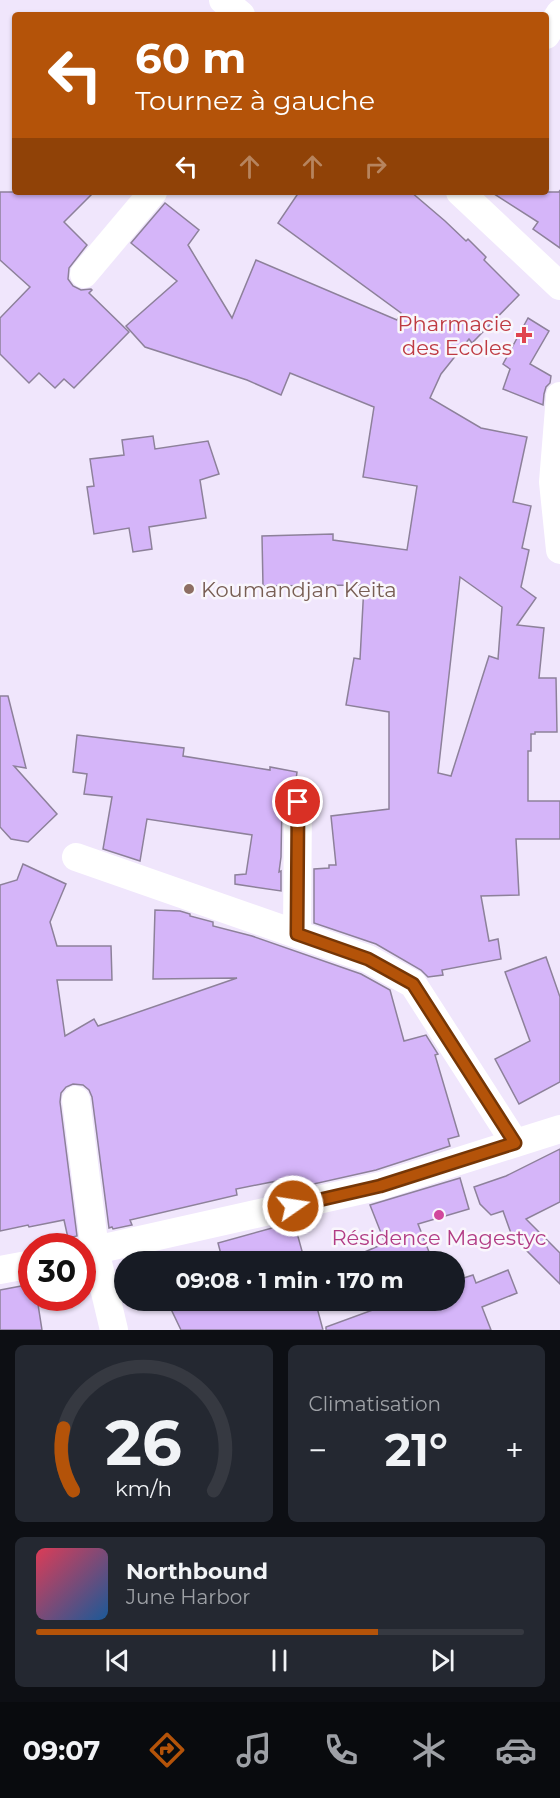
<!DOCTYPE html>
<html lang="fr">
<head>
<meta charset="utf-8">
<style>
  :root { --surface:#171b24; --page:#242831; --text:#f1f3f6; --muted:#9ea1a6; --line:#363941; --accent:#b45309 }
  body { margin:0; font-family:Montserrat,sans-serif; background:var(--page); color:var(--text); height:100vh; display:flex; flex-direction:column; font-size:22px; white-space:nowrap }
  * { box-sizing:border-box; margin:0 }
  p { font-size:20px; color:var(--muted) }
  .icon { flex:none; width:33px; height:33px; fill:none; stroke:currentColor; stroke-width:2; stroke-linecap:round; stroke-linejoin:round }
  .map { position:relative; height:1330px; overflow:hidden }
  .sheet { display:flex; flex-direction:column; gap:15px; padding:15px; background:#0d0f14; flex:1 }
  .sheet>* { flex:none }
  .guide { position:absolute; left:12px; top:12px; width:537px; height:183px; border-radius:6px; box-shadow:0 2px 4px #0004; background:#b45309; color:#fff; overflow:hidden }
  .speed { position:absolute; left:18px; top:1233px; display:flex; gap:12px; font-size:30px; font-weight:700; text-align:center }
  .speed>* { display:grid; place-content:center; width:78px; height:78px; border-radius:50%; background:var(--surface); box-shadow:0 2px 4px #0004; line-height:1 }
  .speed .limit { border:9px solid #d22; background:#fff; color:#111 }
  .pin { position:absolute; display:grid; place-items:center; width:51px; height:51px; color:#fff; margin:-26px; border:3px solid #fff; border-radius:50%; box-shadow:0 2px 6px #0007 }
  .me { position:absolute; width:66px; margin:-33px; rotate:77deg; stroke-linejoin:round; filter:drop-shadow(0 0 4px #0008) }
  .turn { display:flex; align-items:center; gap:21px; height:126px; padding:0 24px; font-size:27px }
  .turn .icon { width:78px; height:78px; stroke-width:2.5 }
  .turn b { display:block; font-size:42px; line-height:51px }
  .lanes { display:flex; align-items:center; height:57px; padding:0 24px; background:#0003; justify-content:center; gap:30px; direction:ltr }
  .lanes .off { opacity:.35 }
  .big { font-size:45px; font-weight:700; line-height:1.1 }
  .sheet .widget { flex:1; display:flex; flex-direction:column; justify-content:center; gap:9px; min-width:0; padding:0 21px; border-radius:9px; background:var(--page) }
  .sheet .dial { align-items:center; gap:0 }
  .dial svg { height:156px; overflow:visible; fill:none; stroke:var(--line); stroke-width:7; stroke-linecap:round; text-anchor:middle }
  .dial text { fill:var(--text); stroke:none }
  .song { display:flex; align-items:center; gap:18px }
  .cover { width:72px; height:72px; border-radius:9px; background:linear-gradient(135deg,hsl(350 70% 55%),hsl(210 70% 35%)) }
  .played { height:6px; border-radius:3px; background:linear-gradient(90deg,var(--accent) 70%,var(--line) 70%) }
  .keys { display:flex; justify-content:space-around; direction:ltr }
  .heat { display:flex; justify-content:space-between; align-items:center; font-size:33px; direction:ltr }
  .sheet .tiles { flex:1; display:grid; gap:15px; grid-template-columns:1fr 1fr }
  .widget:last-child { grid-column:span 2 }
  .trip { position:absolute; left:114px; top:1251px; width:351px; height:60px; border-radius:30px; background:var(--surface); box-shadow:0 2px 4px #0004; font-weight:700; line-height:60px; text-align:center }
  .tab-bar { display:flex; height:96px; justify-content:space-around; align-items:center; background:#090b0e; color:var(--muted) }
  .tab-bar .icon { width:42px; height:42px }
  .tab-bar .selected { color:var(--accent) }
  .tab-bar b { font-size:27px; color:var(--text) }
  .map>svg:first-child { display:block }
</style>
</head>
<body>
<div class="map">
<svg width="560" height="1330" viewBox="0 0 560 1330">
  <rect width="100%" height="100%" fill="#f0e6fc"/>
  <g fill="#d5b5f9" stroke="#8d819a" stroke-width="1.5" fill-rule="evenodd">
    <path d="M560 190V248L533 229 538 222 491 192H559Z"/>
    <path d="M0 192H94L64 222 87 245 69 268 68 279 73 286 81 290 91 289 92 290 89 293 129 332 74 388 64 379 55 388 39 373 29 383 0 354V318L30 287 0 260Z"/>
    <path d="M299 192H411L445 221 466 241 468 239 486 257 484 260 519 295 472 343 469 339 441 374 430 398 481 428 527 437 513 502 531 506 522 548 529 550 521 587 536 598 517 625 544 628 539 678H556L557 732H535V734H531V751H528V801H560V839H516L519 895 481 896 489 941 498 939 501 959 442 970 443 975 428 977 421 970 376 944 314 923V869L329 868V865H336L331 816 389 809V712L346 705 354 658 360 659 364 585 263 586 262 536 333 534V540L407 550 417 486 363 477 374 407 290 373 281 395 247 380 145 347 126 326 177 281 131 243 165 203 199 230 188 245 232 318 256 260 397 320 401 313 278 223ZM460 577 502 607 498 659 489 656 451 776 438 773Z"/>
    <path d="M528 318 549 331 530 364 551 376 550 383 546 387 544 394 543 405 503 389 510 369 503 364Z"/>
    <path d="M153 436 155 449 208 441 219 474 200 480 206 518 149 527 152 549 133 552 129 528 94 534 87 487 94 486 90 459 124 455 122 440Z"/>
    <path d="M0 696H8L26 768 14 766 57 814 28 842 11 839 0 827Z"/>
    <path d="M77 735 184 748 183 756 270 770V767L297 772 295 787 289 789 284 794 282 802 281 857 279 872 281 871V891L235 884V875L246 874 252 835 147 819 140 861 103 849 112 797 84 794 87 774 73 772Z"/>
    <path d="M23 864 66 884 50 922 57 946H111L112 980H57L65 1036 94 1019 98 1026 237 978 153 979 155 910 180 911 190 914V916L213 922V926L252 936 361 974 390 990 404 1041 426 1035 438 1054 435 1055 459 1136 448 1139 450 1146 376 1170 296 1188 293 1181 282 1184V1180L236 1189 237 1195 130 1220 132 1225 113 1229 112 1227 109 1228 92 1097 89 1090 83 1085 73 1084 66 1087 61 1093 60 1102 77 1236 68 1238 64 1220 29 1227 28 1225 0 1231V885L17 880Z"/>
    <path d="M546 957 560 997V1082L519 1104 495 1059 530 1041 505 972Z"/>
    <path d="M560 1149V1202L526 1219 560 1253V1284L512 1236 503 1211 491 1215 480 1204 474 1187 506 1176Z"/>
    <path d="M460 1178 469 1209 418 1224 433 1262H342L385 1243 370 1205Z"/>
    <path d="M294 1222 305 1262H223L218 1243Z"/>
    <path d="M508 1270 517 1293 482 1307 491 1330H326V1327L400 1300H454V1281L473 1275 476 1283Z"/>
    <path d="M32 1284V1298H37L42 1330H0V1290Z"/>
    <path d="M183 1300H315L323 1330H181L170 1307Z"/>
  </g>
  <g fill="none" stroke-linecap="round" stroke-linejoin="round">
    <g stroke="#fff" stroke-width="28">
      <path d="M223 0 241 15"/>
      <path d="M546 35 560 13"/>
      <path d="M460 192 560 286"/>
      <path d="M84 274 153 192"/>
      <path d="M560 396 553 482 560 550"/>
      <path d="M76 857 368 959 413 984 515 1143"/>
      <path d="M297 934 298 803"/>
      <path d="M76 1100 95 1250 114 1330"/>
      <path d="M82 1253 380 1186 560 1129"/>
      <path d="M0 1270 32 1264"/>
    </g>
  </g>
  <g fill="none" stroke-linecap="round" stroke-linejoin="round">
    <g stroke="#753606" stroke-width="15">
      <path id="route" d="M293 1206 380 1186 515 1143 413 984 368 959 297 934 298 802"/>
    </g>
    <use href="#route" stroke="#b45309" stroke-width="10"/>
  </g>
  <path fill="#e0444e" stroke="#f9f6fc" stroke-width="2" d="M521 326h6v6h6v6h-6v6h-6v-6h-6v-6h6z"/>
  <circle fill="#8d6e63" stroke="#f9f6fc" stroke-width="2" cx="189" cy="589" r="6"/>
  <circle fill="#d1479c" stroke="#f9f6fc" stroke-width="2" cx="439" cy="1215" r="6"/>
  <g text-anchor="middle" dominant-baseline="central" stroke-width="5" stroke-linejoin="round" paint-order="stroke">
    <g font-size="21" fill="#be3a42" stroke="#f9f6fc" text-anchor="end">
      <text x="512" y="323">Pharmacie<tspan x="512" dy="24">des Ecoles</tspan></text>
    </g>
    <g font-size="21" fill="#785e54" stroke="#f9f6fc" text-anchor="start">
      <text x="201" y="589">Koumandjan Keita</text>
    </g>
    <g font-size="21" fill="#b23c85" stroke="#f9f6fc">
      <text x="439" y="1237">Résidence Magestyc</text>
    </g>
  </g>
</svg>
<div class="speed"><div class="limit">30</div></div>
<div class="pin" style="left:298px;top:802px;background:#d93025"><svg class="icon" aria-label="arrive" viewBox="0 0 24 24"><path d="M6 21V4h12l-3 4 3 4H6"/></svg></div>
<svg class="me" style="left:293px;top:1206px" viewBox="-20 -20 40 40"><circle r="17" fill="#b45309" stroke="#fff" stroke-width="3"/><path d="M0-11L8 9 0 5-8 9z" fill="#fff"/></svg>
<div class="trip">09:08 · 1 min · 170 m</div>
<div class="guide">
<div class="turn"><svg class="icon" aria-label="left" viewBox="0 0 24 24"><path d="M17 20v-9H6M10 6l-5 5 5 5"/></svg><div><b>60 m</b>Tournez à gauche</div></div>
<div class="lanes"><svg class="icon" aria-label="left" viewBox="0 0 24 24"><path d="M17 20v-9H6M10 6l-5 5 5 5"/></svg><svg class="icon off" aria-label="ahead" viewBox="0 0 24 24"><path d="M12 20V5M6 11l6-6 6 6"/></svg><svg class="icon off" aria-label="ahead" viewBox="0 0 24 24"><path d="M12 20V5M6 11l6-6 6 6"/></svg><svg class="icon off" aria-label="right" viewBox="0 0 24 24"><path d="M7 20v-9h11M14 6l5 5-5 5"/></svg></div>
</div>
</div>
<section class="sheet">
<div class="tiles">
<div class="widget dial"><svg viewBox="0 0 100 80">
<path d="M14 69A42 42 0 1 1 86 69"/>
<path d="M14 69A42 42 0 0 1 9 37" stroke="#b45309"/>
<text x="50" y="56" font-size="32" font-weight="700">26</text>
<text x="50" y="72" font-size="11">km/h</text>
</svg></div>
<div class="widget"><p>Climatisation</p>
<div class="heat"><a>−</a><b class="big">21°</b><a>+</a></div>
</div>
<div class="widget">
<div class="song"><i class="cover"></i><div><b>Northbound</b><p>June Harbor</p></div></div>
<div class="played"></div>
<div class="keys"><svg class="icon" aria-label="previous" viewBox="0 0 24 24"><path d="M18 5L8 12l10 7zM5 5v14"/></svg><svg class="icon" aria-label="pause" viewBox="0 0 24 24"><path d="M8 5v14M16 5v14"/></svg><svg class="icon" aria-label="next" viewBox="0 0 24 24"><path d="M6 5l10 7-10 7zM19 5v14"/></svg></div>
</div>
</div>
</section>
<nav class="tab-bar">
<b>09:07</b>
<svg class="icon selected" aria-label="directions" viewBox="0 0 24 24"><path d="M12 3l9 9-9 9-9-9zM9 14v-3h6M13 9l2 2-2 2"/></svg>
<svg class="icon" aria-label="music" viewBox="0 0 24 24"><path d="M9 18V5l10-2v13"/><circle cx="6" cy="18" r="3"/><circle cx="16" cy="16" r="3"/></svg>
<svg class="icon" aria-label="phone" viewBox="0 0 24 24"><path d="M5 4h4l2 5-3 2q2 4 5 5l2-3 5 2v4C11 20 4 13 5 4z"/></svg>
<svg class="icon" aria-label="climate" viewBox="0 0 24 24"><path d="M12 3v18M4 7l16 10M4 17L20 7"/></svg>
<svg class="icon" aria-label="car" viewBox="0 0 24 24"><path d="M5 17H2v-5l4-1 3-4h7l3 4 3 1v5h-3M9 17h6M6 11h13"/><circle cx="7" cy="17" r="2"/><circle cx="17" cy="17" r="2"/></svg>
</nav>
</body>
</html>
